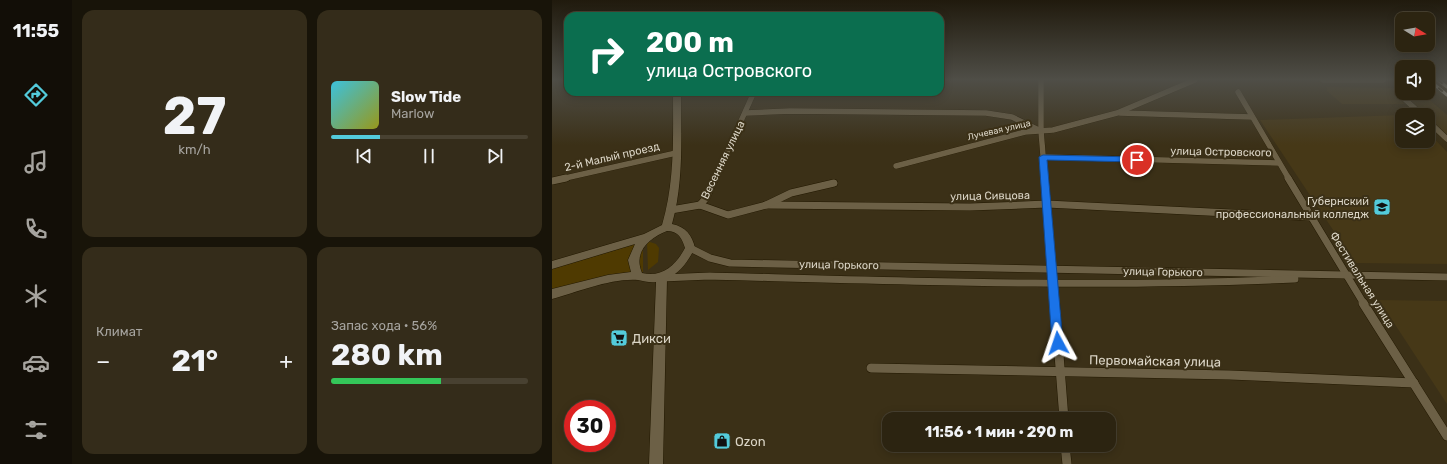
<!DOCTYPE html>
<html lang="ru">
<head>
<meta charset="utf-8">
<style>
  :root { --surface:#2c2411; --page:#342c1a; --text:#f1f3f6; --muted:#a6a49f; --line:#484131; --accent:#53cbdb }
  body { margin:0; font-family:Rubik,sans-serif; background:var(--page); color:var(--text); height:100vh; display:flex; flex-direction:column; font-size:15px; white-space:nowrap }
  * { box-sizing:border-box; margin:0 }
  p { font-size:13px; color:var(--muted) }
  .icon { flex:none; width:22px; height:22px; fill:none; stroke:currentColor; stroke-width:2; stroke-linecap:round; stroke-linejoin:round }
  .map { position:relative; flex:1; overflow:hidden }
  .drawer { display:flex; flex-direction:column; gap:10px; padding:10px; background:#181409; width:480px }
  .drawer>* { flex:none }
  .top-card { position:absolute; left:12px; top:12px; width:380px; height:84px; border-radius:12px; box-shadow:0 2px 10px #0003,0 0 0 1px var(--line); background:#0b6e4f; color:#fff; overflow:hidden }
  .needle { width:26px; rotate:101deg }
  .buttons { position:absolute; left:843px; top:12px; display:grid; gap:8px }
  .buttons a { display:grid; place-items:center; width:40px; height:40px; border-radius:8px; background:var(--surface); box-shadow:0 2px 10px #0003,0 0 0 1px var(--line); font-size:20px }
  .speed { position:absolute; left:12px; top:400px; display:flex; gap:8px; font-size:20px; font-weight:700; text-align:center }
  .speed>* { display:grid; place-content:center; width:52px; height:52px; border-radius:50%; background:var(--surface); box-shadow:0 2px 10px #0003,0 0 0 1px var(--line); line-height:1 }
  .speed .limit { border:6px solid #d22; background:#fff; color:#111 }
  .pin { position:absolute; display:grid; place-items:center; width:34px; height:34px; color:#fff; margin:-17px; border:2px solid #fff; border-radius:50%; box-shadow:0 1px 4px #0007 }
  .me { position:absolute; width:44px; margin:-22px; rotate:355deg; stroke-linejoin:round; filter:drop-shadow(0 0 3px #0008) }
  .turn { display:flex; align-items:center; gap:14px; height:84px; padding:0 16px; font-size:18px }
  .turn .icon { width:52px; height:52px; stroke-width:2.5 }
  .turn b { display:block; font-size:28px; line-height:34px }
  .big { font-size:30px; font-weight:700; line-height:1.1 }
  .drawer .card { flex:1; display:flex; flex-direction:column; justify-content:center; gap:6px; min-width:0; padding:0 14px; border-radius:12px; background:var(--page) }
  .drawer .dial { align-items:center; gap:0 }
  .dial b { font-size:52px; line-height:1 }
  .song { display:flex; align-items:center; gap:12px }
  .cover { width:48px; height:48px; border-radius:6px; background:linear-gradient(135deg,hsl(190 70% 55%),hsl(60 70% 35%)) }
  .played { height:4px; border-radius:2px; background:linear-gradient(90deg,var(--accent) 25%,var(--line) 25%) }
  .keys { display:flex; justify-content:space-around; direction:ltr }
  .heat { display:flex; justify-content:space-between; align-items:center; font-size:22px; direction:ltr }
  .charge { height:6px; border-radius:3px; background:linear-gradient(90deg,#34c759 56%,var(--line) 0) }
  .drawer .tiles { flex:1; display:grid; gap:10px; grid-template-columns:repeat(2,1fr) }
  .trip { position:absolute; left:330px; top:412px; width:234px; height:40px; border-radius:12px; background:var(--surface); box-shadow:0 2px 10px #0003,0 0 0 1px var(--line); font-weight:700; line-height:40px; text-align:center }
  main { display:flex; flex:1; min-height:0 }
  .tabs { display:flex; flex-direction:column; width:72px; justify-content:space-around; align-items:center; background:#120e07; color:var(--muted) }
  .tabs .icon { width:28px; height:28px }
  .tabs .on { color:var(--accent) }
  .tabs b { font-size:18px; color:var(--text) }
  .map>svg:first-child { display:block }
</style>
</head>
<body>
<main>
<nav class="tabs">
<b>11:55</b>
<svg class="icon on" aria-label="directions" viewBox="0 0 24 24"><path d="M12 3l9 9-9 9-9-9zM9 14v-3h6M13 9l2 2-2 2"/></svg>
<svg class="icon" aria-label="music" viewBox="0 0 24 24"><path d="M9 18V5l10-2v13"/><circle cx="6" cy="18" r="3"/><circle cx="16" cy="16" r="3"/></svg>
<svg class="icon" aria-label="phone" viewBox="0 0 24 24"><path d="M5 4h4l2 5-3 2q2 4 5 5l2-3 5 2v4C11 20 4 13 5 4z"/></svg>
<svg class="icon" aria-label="climate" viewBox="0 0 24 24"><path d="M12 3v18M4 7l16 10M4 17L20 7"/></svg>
<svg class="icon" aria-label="car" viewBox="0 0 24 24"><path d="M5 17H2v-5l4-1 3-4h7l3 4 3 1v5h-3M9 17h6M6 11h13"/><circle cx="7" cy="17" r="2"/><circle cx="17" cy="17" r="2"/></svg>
<svg class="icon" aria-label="filters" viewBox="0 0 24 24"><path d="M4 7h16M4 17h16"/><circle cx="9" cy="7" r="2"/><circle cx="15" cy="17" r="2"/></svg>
</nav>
<section class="drawer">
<div class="tiles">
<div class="card dial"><b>27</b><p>km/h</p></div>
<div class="card">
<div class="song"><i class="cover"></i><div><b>Slow Tide</b><p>Marlow</p></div></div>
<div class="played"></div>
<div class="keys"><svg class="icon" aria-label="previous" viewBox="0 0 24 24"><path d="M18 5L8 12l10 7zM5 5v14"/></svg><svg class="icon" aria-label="pause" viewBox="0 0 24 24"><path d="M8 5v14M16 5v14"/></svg><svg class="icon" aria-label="next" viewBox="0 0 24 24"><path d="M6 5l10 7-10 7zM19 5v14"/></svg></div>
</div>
<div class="card"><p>Климат</p>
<div class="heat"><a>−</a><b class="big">21°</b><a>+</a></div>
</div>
<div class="card"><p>Запас хода · 56%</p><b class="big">280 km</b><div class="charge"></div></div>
</div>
</section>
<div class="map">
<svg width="895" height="464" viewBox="0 0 895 464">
  <rect width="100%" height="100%" fill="#3b3017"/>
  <g fill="#463817">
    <path d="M775 87 841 88 850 89V93H870L895 115V141H892L876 124V115H867L853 104H790L775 91Z"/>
    <path d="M850 115V141H876V132L895 152V264L803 263 708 120Z"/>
    <path d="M827 300 895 301V404Z"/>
  </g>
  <g fill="#4f3a01">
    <path d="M95 241 104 244 107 248 106 262 96 270Z"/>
    <path d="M91 242V272L52 276 0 291V269Z"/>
  </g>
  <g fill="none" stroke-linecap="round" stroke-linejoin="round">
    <g stroke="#221801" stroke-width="6">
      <g id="street-far2">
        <path d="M489 80V131L493 179"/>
        <path d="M771 80H831"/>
        <path d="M850 87 845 92 870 115"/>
        <path d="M686 92 737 179"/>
        <path d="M194 113 238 111 434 113 460 117 489 131"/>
        <path d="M568 113 700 117"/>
        <path d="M876 121 895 139"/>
        <path d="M491 157 726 163"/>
        <path d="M344 166 473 132 501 130 565 113 643 80"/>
        <path d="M9 179 124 153"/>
        <path d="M163 179 202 92"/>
      </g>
    </g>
    <g stroke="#221801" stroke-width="8">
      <g id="street-far1">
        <path d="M493 178 503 304"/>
        <path d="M736 178 812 304"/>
        <path d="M0 181 14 178"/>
        <path d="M148 205 154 198 163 178"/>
        <path d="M214 205 418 207 495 204 758 217"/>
        <path d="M119 210 148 205 176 215 214 205 239 193 282 183"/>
        <path d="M138 248 158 258 178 263 895 277"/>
        <path d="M110 278 158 276C353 281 548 288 743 279"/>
      </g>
    </g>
    <g stroke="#221801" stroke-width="10">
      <g id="street">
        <path d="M503 303 512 419"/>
        <path d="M811 303 895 436"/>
        <path d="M319 368 678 375 862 383"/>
        <path d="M513 445 515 464"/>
      </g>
    </g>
    <g stroke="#221801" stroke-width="1">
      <path id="secondary" d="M121 92H129C129 136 132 181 120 224 134 227 140 235 143 248 136 261 129 272 115 279L111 464H97L104 282C98 283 92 281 86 280 59 278 26 292 0 299V289L56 275 79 272 76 260 83 244 0 269V261L92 234 110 225C123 181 121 137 121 92ZM115 231C126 231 130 238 133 248 124 265 110 278 90 273 81 252 97 238 115 231Z"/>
    </g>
    <use href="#street-far2" stroke="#6c6046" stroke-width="5.5"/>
    <use href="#street-far1" stroke="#6c6046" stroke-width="7"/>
    <use href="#street" stroke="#6c6046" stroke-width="9"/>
    <use href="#secondary" fill="#6c6046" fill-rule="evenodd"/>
    <g stroke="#c2bbab" stroke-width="3">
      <g id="rail">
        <path d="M877 80 895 95"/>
        <path d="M886 80 895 87"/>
      </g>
    </g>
    <use href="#rail" stroke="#3b3017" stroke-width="2" stroke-dasharray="6" stroke-linecap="butt"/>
  </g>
  <linearGradient id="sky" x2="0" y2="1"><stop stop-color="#201a0d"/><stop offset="0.55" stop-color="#4f4e47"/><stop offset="1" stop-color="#4f4e47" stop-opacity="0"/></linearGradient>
  <rect width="895" height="145" fill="url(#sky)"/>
  <path fill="#1a73e8" stroke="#114b97" d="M491 155 585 157 589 160 585 162 495 160 511 343 510 347 506 348 502 347 500 343 487 157Z"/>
  <defs>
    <g id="university-square" transform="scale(0.9)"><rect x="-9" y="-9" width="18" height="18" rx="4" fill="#53cbdb" stroke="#3b3017"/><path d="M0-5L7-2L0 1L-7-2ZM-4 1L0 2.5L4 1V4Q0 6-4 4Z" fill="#111"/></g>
    <g id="supermarket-square" transform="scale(0.9)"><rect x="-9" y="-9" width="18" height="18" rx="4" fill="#53cbdb" stroke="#3b3017"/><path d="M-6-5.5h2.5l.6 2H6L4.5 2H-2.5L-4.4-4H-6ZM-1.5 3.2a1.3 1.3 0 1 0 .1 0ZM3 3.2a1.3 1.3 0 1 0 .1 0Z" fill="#111"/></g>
    <g id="shop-square" transform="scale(0.9)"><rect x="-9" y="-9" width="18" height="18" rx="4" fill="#53cbdb" stroke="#3b3017"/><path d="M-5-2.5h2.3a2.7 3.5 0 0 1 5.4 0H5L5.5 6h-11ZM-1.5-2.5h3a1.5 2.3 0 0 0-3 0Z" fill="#111"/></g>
  </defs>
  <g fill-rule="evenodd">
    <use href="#university-square" x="830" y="207"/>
    <use href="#supermarket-square" x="67" y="338"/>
    <use href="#shop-square" x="170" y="441"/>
  </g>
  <g text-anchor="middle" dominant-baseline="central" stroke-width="4" stroke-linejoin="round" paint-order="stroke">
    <g font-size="9" fill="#dbd5c6" stroke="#3b3017">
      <text transform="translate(447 130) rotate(-13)">Лучевая улица</text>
    </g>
    <g font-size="11" fill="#dbd5c6" stroke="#3b3017">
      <text transform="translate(669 152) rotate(1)">улица Островского</text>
      <text transform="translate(60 157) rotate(-13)">2-й Малый проезд</text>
      <text transform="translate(171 160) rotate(-64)">Весенняя улица</text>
      <text transform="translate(438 196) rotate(-1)">улица Сивцова</text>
      <text transform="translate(287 265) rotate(1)">улица Горького</text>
      <text transform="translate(611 272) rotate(1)">улица Горького</text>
      <text transform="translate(810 280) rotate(58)">Фестивальная улица</text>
    </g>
    <g font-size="11" fill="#dbd5c6" stroke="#3b3017" text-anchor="end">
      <text x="817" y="201">Губернский<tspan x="817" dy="13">профессиональный колледж</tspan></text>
    </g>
    <g font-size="13" fill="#dbd5c6" stroke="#3b3017" text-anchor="start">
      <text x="80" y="338">Дикси</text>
      <text x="183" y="441">Ozon</text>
    </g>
    <g font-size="13" fill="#dbd5c6" stroke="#3b3017">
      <text transform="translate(603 361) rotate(1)">Первомайская улица</text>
    </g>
  </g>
</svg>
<div class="buttons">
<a><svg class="needle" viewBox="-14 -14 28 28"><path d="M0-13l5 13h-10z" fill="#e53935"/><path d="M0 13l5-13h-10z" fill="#a6a49f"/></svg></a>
<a><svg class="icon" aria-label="sound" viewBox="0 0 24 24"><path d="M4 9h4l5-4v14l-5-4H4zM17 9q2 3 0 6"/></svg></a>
<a><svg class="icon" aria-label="layers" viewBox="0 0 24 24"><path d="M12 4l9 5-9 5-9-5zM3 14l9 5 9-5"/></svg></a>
</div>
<div class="speed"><div class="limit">30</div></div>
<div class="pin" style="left:585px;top:160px;background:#d93025"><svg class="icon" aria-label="arrive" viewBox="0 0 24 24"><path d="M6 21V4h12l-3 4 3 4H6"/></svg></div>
<svg class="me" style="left:506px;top:343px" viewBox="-20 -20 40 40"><path d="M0-17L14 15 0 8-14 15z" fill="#1a73e8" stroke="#fff" stroke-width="4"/></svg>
<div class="trip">11:56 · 1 мин · 290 m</div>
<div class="top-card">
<div class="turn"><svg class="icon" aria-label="right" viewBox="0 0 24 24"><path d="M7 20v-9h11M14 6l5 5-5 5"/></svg><div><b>200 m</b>улица Островского</div></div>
</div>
</div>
</main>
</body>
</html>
